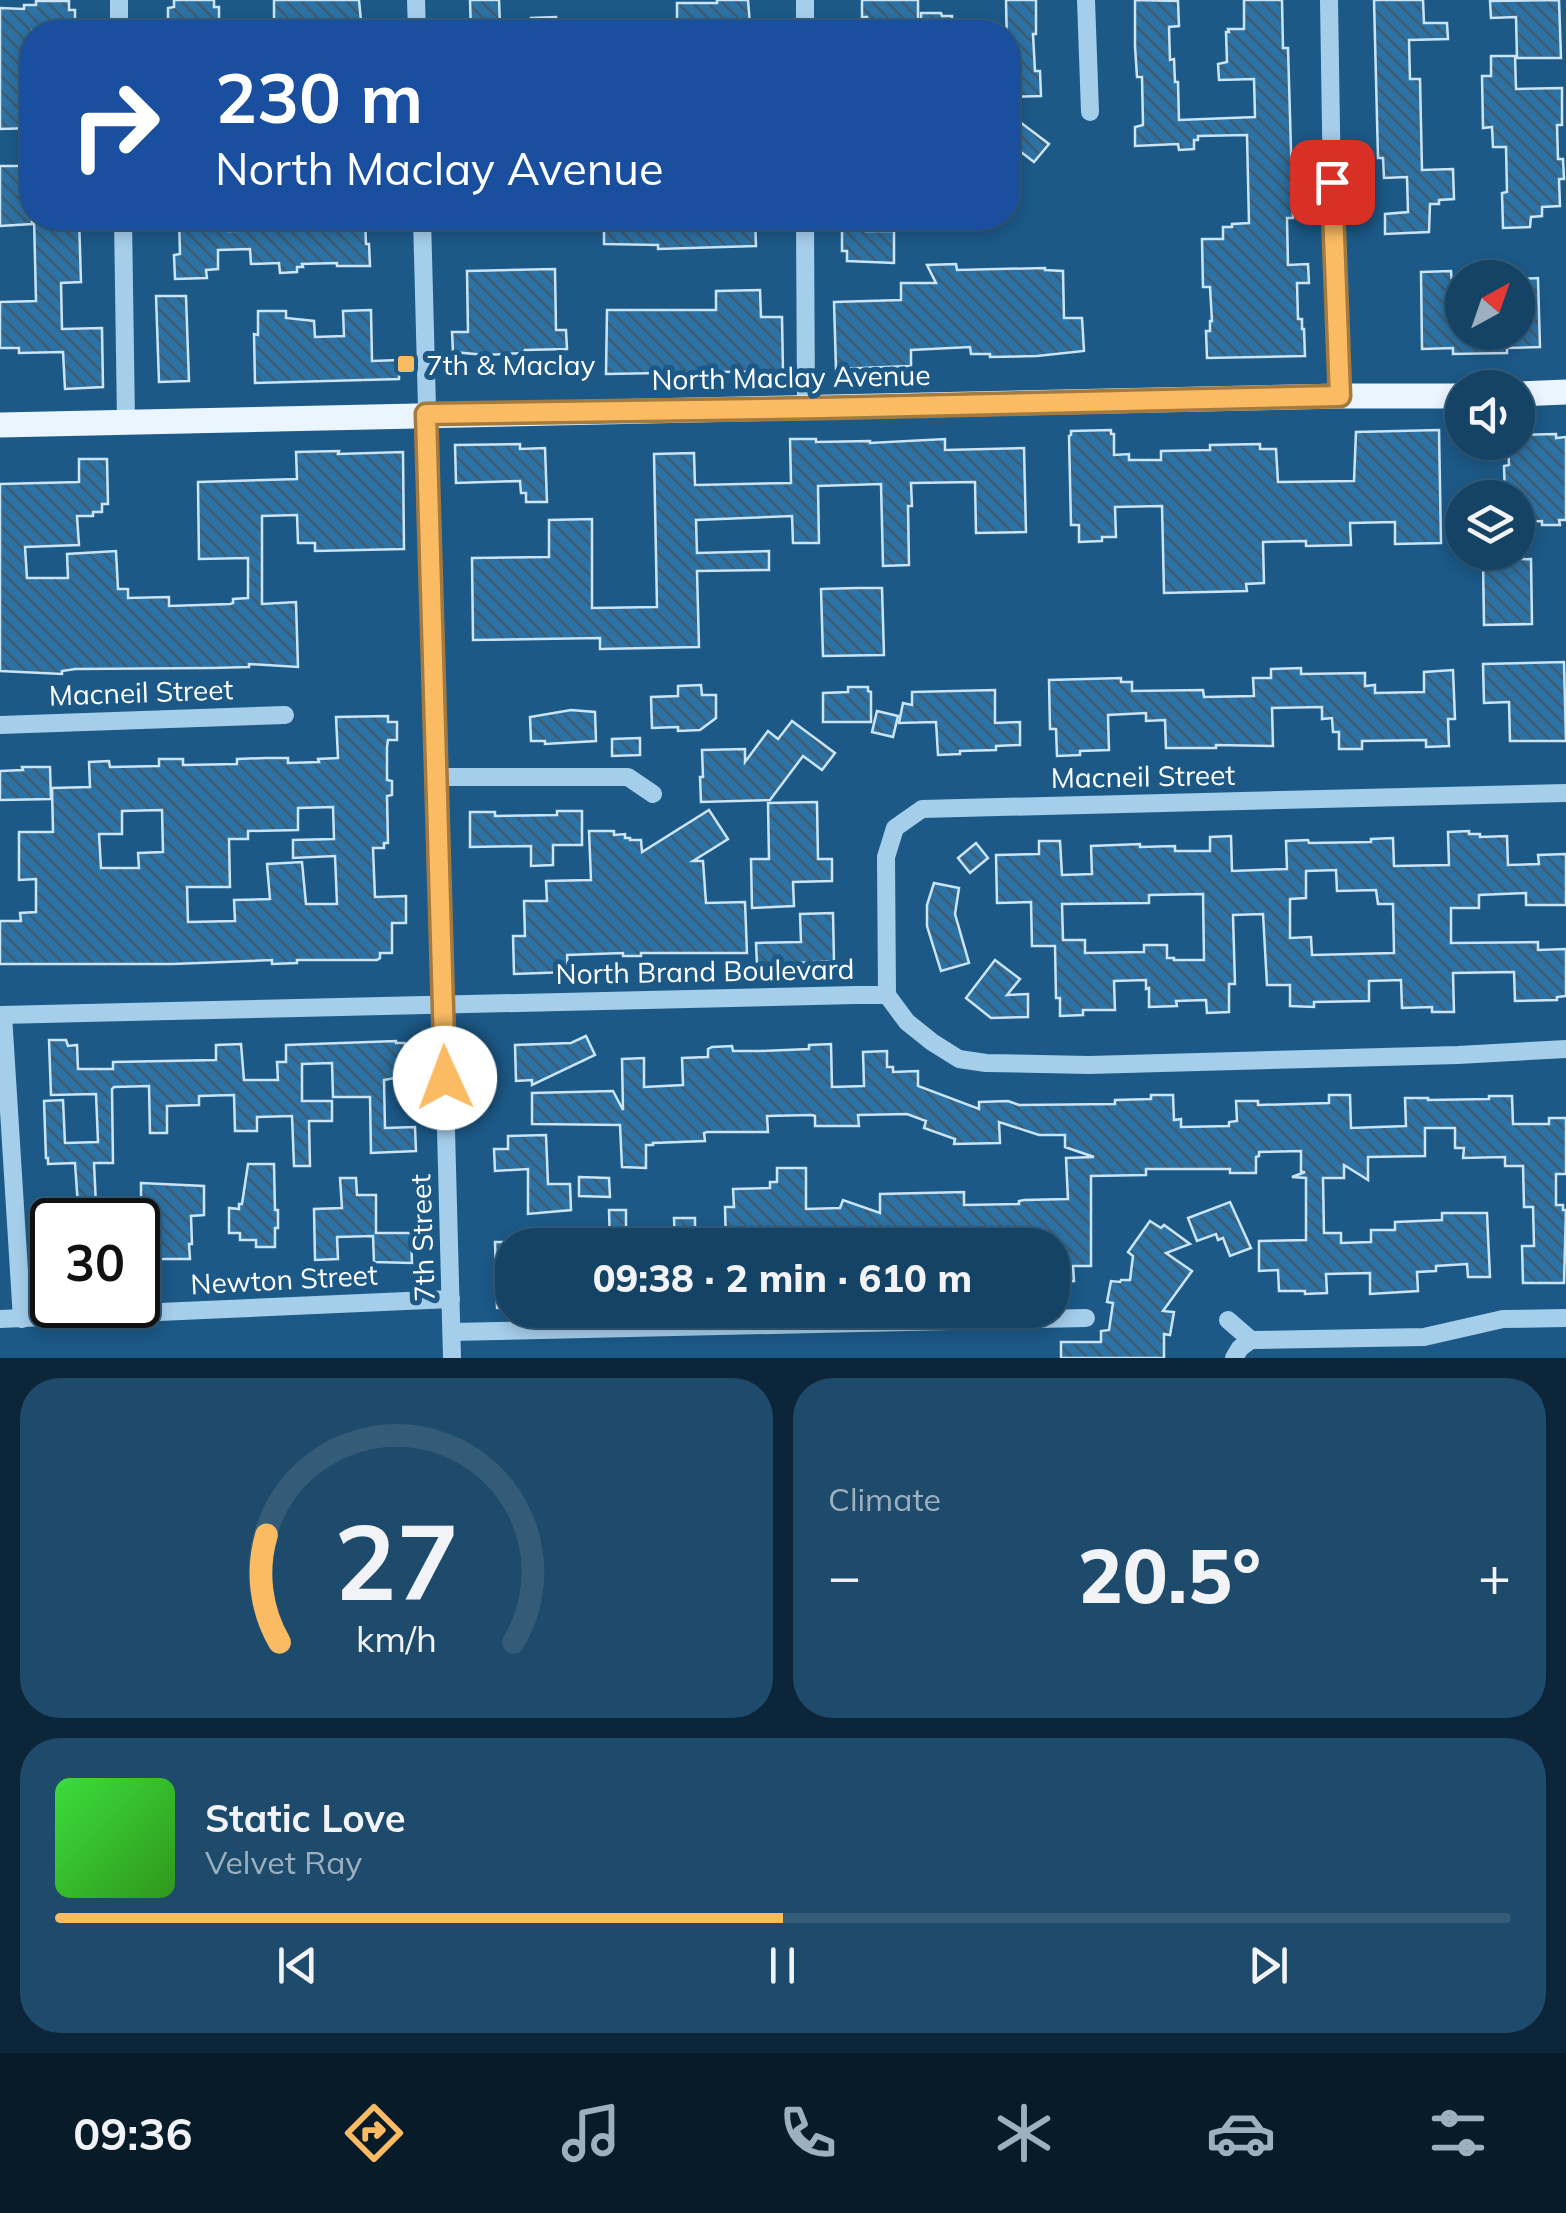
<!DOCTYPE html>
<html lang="en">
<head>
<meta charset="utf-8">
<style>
  :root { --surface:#154365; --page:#1e4a6b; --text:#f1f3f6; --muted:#9db0bf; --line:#345c79; --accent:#fbbb63 }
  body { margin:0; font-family:Mulish,sans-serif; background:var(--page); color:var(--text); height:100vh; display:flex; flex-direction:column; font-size:38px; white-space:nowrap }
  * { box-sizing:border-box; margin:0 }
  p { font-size:32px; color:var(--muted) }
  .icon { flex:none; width:55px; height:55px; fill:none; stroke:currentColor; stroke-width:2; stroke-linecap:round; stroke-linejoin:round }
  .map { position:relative; height:1358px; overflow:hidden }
  .side { display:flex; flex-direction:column; gap:20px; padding:20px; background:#0c2538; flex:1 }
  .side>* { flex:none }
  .banner { position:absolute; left:20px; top:20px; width:1000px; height:210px; border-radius:40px; box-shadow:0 5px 15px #0003,0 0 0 2px var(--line); background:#1a4fa0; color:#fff; overflow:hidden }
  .needle { width:65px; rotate:40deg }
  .controls { position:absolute; left:1445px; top:260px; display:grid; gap:20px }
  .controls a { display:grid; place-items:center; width:90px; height:90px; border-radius:50%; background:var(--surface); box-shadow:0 5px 15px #0003,0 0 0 2px var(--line); font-size:50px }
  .speed { position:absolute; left:30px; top:1198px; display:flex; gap:20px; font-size:50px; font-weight:700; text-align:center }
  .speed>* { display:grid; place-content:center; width:130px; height:130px; border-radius:50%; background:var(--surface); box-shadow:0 5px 15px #0003,0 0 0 2px var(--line); line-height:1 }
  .speed .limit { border:5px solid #111; border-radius:15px; background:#fff; color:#111 }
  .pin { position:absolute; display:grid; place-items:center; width:85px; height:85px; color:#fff; margin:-42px; border-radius:20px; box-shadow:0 5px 15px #0006 }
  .me { position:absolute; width:110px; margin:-55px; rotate:358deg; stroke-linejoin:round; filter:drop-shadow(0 0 8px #0008) }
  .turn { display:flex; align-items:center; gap:35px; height:210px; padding:0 30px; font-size:45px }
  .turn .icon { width:130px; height:130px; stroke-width:2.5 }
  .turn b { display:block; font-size:70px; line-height:85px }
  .big { font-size:75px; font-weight:800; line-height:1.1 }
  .side .card { flex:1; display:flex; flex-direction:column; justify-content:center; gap:15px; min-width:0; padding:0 35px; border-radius:40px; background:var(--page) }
  .side .dial { align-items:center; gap:0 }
  .dial svg { height:260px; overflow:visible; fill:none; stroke:var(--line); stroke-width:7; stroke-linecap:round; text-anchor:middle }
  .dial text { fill:var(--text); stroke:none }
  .song { display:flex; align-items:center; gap:30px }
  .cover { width:120px; height:120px; border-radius:15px; background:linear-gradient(135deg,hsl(120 70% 55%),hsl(110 70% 35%)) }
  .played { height:10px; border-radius:5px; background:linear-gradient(90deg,var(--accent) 50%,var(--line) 50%) }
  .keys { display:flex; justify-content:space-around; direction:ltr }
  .heat { display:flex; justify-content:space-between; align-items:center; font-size:55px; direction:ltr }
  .side .tiles { flex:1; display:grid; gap:20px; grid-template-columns:1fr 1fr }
  .card:last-child { grid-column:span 2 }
  .trip { position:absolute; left:495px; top:1228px; width:575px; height:100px; border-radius:40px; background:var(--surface); box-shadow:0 5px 15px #0003,0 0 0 2px var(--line); font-weight:800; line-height:100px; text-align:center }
  .dock { display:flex; height:160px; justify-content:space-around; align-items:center; background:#081b28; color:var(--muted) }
  .dock .icon { width:70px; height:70px }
  .dock .active { color:var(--accent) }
  .dock b { font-size:45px; color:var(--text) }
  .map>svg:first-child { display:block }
</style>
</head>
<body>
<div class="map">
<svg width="1566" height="1358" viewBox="0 0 1566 1358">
  <defs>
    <pattern id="building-back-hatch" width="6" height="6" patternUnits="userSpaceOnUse" patternTransform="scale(2.5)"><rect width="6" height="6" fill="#2c72a5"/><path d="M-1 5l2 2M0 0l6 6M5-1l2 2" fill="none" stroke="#3f5b70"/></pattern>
  </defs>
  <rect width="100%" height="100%" fill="#1c5987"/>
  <g fill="url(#building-back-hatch)" stroke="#cae5f8" stroke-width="2.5" fill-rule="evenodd">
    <path d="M174 0H214V7H219V24L168 23V8L174 7Z"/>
    <path d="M274 0H359L362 32H311L310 28 274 30Z"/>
    <path d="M470 0H499L500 25 487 26V32H471Z"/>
    <path d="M717 0H748L750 25 698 27V32H677V3H717Z"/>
    <path d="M862 0H918V25L885 26V20L867 21V17H862Z"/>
    <path d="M1006 0H1036V34H1033L1035 71H1040L1041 96 1008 97Z"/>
    <path d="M1135 0 1178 1 1179 26 1169 27 1170 60 1174 59 1175 82H1178L1179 120 1255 117 1254 79 1219 80 1218 64 1227 62 1226 32H1229L1228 29H1244V0H1282L1283 48H1288L1293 218H1287L1288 265 1308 264 1309 283H1297L1298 319H1302V329H1304L1305 356 1207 358 1206 331H1210V321H1212L1210 287H1203L1202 239H1223V227H1232V224L1249 223 1247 135 1198 136V140H1194V149L1179 150 1178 144 1135 146V127L1143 125 1142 77H1137L1135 46Z"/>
    <path d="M1374 0H1423L1424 23H1447L1448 39 1409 40 1410 79H1420L1422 170 1453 169 1454 199 1439 200V204H1430L1429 232 1385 234V214L1408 212 1407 177 1384 178 1383 158H1378Z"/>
    <path d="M1559 0 1561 58H1517L1516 17 1491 18 1490 1Z"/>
    <path d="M36 1H69V10H75V25L32 30V128L0 129V8L24 9V5H36Z"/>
    <path d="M921 13H941L942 16H952V32H921Z"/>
    <path d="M556 17V32H532L531 18Z"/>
    <path d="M1491 56H1515L1516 89 1562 88V125H1557L1558 159H1563L1564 179H1559L1560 206 1542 207V216L1531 217 1530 227 1503 228 1502 193 1507 192 1506 147H1493L1492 127 1483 128 1482 76H1491Z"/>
    <path d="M1008 113 1049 144 1034 162 1021 152 1008 169Z"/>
    <path d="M0 166H32V224L0 226Z"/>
    <path d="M34 218H79L81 282 61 283 62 329 102 328 103 387 65 389 63 352 19 353V348H0V302L36 301Z"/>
    <path d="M179 218H229V231L278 230 277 218H310V220L365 219 366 244H369L370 266H337V263L302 264 303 267H297V272L280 273 279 263 251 264 250 249 218 250V269L206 270 207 278 175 279 174 255 180 254Z"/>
    <path d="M630 218 755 219 756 246 658 249V245L604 244V224H629Z"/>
    <path d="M865 223 866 231H894V263L847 261V251H842V224Z"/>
    <path d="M956 264 957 270 1045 268V270L1063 271 1064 318H1082L1084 351 1037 356 990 357V354H971L970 347 911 350V366L836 369 834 302 901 300V283H936L927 265Z"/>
    <path d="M555 269 556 330H566L567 349 525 350 524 353 486 355 453 352 452 332H468L467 271Z"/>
    <path d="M1451 271 1452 285 1462 284V332H1518V279L1538 278 1540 347 1507 348V353L1453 354V348L1422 349 1421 272Z"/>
    <path d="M760 290 761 317H782L783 371 606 374 607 310H716V291Z"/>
    <path d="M156 296H186L189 381 159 382Z"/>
    <path d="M371 310 372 361 399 360V379L255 383 254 334 258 335V311H286V318L314 321 315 337 344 336 343 311Z"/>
    <path d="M1111 430V434H1114V455L1129 454V460H1161V451L1210 450V445L1260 444V449H1276L1278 482 1354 481 1356 432 1439 430 1441 543 1395 544V522L1350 523 1351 545 1306 546V541L1263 542 1264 583 1246 584 1247 591 1164 593 1162 506 1115 507 1116 537H1102V541L1079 542V525H1071L1069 436 1071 435V431Z"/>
    <path d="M1556 434V438L1566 437V520H1559L1560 525H1542V521L1525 522V512H1518V498H1505L1504 466 1509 465 1508 442H1518V435Z"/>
    <path d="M790 439H816V442L870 441V443L945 439V450L1024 448 1026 532 976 533 975 482 911 483 912 506H908L909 565 883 566 881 484 818 486 819 543H793L792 516 696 520 697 553 769 551V570L697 571 699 647 600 649V638L473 640 472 558 549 557V520L592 519V608L657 607 654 454 694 453 695 485 791 483Z"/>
    <path d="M520 444V449L545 448 547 502H526V493H521L520 481 456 483 455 445Z"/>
    <path d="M339 451 338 454 403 452 404 549 315 551V543H298L297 515 262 516V604L296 602 298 667 249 664V667L212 668 75 669 62 671V674L0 671V484L79 482V459H107L108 504H102V512H93V516H77L79 545 25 547 27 578H68L67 554 116 551 118 589H128V598L169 597V606L230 604 233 603V599L248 598V558L199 559 198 482 297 479 296 452Z"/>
    <path d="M1531 559 1532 624 1484 625 1483 560Z"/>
    <path d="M856 588H882L884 655 823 656 821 589Z"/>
    <path d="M1564 662 1566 741H1510L1509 702 1484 703 1483 664Z"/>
    <path d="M1301 668V674L1365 673V686L1375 685V693L1424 692V672L1453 670 1455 719H1448L1449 746 1426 747V740L1362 741V749H1339V732H1333L1332 718 1322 719V707L1272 708 1273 746 1216 745V748H1166L1165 720 1146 721V713L1108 715 1109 750 1080 751V755L1057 756 1056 729H1050L1049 680 1121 678V682H1132V691L1203 690 1204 697 1254 696 1253 678H1271V669Z"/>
    <path d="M701 685 702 695H716V718L700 730 678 731V727L652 728 651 697 678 696V686Z"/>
    <path d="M848 687H868V691L871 692V722H823V693L848 692Z"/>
    <path d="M995 690V723L1020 722V745L996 746V750L960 751V754L938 755 936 722 899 723 903 703 912 705V692Z"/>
    <path d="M571 710 595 712 596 741 545 744V741H531L530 717Z"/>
    <path d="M877 711 898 716 893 737 872 732Z"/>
    <path d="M388 716V722H397V740H388L387 747V780L392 781V795L387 796 388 843H384V848H373L375 897 406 896V923H392V953H380V958L377 960H297V963L272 964V960L173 964H0V921H21L20 913 36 912V879L19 880V832H53L52 788 90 787 89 762 109 761 110 767 159 766V759H183V765L237 764V759L266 758H288V763L319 762 318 759 338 758 336 717ZM333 807 334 839 293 840V858L335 856 337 904H306L302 862 267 864 270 899 234 900 235 921 188 922 187 887H230L229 839H248V831L298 830V808ZM162 810 163 852 138 853 139 868H101L99 834H122V811Z"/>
    <path d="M792 721 835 753 822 770 803 756 770 800 701 802 700 777H703L702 750 745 749V762L768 731 778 739Z"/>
    <path d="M640 738V755L612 756V739Z"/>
    <path d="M22 767H50L51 799 0 800V771L23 770Z"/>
    <path d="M817 802 818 859H832V881L793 882 794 906 752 908 751 859H769L768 803Z"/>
    <path d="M709 810 728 839 693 861H703L706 903 745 902 747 953H641V956H623V953L567 955 568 972 514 974 513 936H525L524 901H547L546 881 591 880 589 831H614V835L625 834V838H630V840H641L642 852Z"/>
    <path d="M557 811H582V845H553V865L531 866V846L470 847V812H495V816L557 815Z"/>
    <path d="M1469 831V834H1480V837L1507 836 1508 865 1539 864 1538 855 1566 854V905H1526V893L1479 895V908H1451V943L1538 942V950L1566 949V996L1557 997V1000L1515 1001 1514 972 1453 973 1454 1012H1432V1007L1402 1008 1401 980 1369 981V1001L1314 1002V1007L1290 1006V985H1267L1263 914 1233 915 1235 984H1229V1012L1207 1013 1206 1000 1176 1001 1177 1006 1149 1007V988L1146 989V980L1114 981 1115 1010H1083V1015L1060 1016V998H1056L1055 946H1032L1031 902 997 903 996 855 1039 854V841H1060L1062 875 1092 874 1091 846 1140 844V847L1175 846V851H1210V837L1231 836 1232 871 1287 869 1286 841 1308 840 1309 843 1371 842V839L1393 838 1394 866 1449 865 1448 832ZM1336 870 1337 891 1376 890 1378 904H1393L1394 953 1312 955 1311 937 1290 938V899L1306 898V871ZM1203 894 1204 960H1174V958H1167V945H1144V952L1085 953V940H1063L1062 904 1149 903V895Z"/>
    <path d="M976 843 988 858 970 873 958 858Z"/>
    <path d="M934 883 959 888 955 914 969 963 941 971 927 926V905Z"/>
    <path d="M833 913 834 961 757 965 756 943 801 942 800 914Z"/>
    <path d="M995 960 1020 979 1007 995 1028 994V1017L991 1018 966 998Z"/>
    <path d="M586 1036 595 1055 532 1085V1080L516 1081 515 1045 571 1043Z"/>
    <path d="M49 1040H66L68 1046 77 1045 78 1069H113V1062L216 1060V1045L241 1044 244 1080H278L277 1062H286V1045L396 1041V1043H405V1076L384 1080 385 1128 415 1127 416 1151 371 1153 370 1097H333L332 1063 302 1064V1101H332V1121H309L310 1166H294L292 1116 257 1117V1131H235L234 1095 199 1096V1105L167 1106V1133H150L149 1086 114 1087 112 1089 113 1163H94L96 1205 78 1206 75 1163 48 1164V1158H46L44 1101 63 1100 65 1143 98 1142 96 1094 51 1095Z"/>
    <path d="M831 1044 832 1087 864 1086 863 1052 887 1051V1067H893V1072L918 1071V1086L979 1109V1102L1008 1101 1019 1105 1115 1104V1100L1151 1099V1095H1173L1174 1120 1181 1119V1127L1229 1126V1122L1237 1121 1236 1101H1258V1105L1329 1103V1095H1350L1351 1128 1406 1126 1405 1098H1428V1100L1489 1099V1096H1512L1513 1124H1549V1118H1566V1174H1556V1205H1563V1210H1566L1564 1283H1523L1522 1246H1534L1533 1207H1524L1523 1166H1505V1157L1463 1158 1464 1148H1455V1128H1425V1156L1368 1157V1180L1344 1165V1178H1323L1324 1233H1341V1243L1371 1242V1230H1395V1222L1442 1220V1213H1487L1490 1277H1468L1467 1264 1436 1266V1271L1417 1272 1418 1291 1370 1294V1273L1326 1274 1327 1293 1305 1294V1291H1279L1278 1270 1259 1271V1241L1306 1240V1178L1292 1177 1305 1172H1301V1151L1259 1152V1156L1256 1157V1173H1230V1169H1146V1175L1091 1176V1266H1073L1074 1281 1054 1282V1245H726L725 1207H734L733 1189 770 1188V1182H777V1168H806V1209L840 1208 843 1200 880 1213V1194L964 1192V1205L1019 1204V1201L1024 1200 1068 1199 1066 1158 1094 1157 1065 1147V1135H1039L999 1122 1000 1143 954 1144 955 1139 924 1128 926 1121 907 1114 858 1115 859 1126H815V1116L812 1115 767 1116 768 1132H707L704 1133 705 1141 653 1143V1145H646V1168L622 1167 620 1125 532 1124V1093L613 1091 623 1110 622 1059 644 1058V1087L683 1085 682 1058 708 1057V1049L712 1047 732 1046 733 1051H760L809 1049V1045Z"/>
    <path d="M546 1135 548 1184H570L571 1210 528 1214V1169L495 1171 494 1149H508V1136Z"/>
    <path d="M248 1164H274L275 1210H278V1228H275V1247H256V1240H240V1233H229V1208L239 1209V1204H242Z"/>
    <path d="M579 1177 609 1178 610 1197 579 1196Z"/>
    <path d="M340 1178H356L357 1195H376V1233H411L412 1263 374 1262 373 1236 337 1237 338 1259 315 1260 314 1209 342 1208Z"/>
    <path d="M141 1183 204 1186V1215L191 1216 192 1244H189L190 1259H157V1255H138V1218H134V1199H141Z"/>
    <path d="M1230 1202 1251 1248 1230 1256 1223 1238 1218 1240 1216 1234 1197 1241 1188 1218Z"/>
    <path d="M609 1210H626V1245H610Z"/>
    <path d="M674 1218H695V1245H675Z"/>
    <path d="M1150 1221 1161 1228 1164 1225 1190 1244 1166 1253 1192 1271 1163 1311 1174 1312 1170 1335 1164 1334V1358H1061V1342H1101V1331L1109 1330 1113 1303 1107 1302 1111 1281 1120 1282 1121 1280H1130L1133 1256 1128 1252Z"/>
    <path d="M495 1242H512V1307L497 1308Z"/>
  </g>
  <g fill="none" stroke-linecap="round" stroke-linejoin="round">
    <g stroke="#a5ceeb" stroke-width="18">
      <path d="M119 0V32"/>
      <path d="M416 0 417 32"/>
      <path d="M805 0V32"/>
      <path d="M1086 0 1090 112"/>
      <path d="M1329 0 1333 255 1340 396"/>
      <path d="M123 218 126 422"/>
      <path d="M422 218 452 1358"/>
      <path d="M805 218 806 408"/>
      <path d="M0 725 285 715"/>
      <path d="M437 777H628L653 794"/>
      <path d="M887 995 886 857 895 828 922 809 1566 793"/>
      <path d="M0 1015 856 995H887L907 1022 932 1042 959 1059 986 1063 1089 1065 1458 1055 1566 1049"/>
      <path d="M3 1015 22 1319"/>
      <path d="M0 1319 451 1299"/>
      <path d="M1228 1320 1251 1340"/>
      <path d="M452 1332 1086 1318"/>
      <path d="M1251 1340 1424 1337 1503 1319 1566 1318"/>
      <path d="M1234 1358 1240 1348 1251 1340"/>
    </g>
    <g stroke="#eaf5ff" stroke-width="25">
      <path d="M1518 394 1566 392"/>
      <path d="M0 425 1340 396H1462"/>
    </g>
  </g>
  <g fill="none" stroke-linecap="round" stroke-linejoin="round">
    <g stroke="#a37a40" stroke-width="25">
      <path id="route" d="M445 1078 426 414 822 408 1340 396 1332 182"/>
    </g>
    <use href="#route" stroke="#fbbb63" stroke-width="18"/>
  </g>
  <rect fill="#fbbb63" stroke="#1c5987" stroke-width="4" x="396" y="354" width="20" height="20" rx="5"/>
  <g text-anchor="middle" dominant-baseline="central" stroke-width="10" stroke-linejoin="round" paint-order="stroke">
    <g font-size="28" fill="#fff" stroke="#1c5987" text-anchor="start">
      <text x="426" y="364">7th &amp; Maclay</text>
    </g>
    <g font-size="28" fill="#fff" stroke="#1c5987">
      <text transform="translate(791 377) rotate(-1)">North Maclay Avenue</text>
      <text transform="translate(141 692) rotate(-2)">Macneil Street</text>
      <text transform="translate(1143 776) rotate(-1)">Macneil Street</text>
      <text transform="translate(705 971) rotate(-1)">North Brand Boulevard</text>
      <text transform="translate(422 1238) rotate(-92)">7th Street</text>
      <text transform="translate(284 1279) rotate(-3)">Newton Street</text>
    </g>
  </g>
</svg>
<div class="controls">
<a><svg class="needle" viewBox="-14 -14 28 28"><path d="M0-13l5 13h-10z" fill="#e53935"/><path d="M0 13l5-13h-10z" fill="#9db0bf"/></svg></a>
<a><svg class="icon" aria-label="sound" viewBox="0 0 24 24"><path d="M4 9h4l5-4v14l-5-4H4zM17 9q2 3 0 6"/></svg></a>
<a><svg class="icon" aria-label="layers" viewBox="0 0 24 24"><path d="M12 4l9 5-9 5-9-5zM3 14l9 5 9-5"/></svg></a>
</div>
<div class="speed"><div class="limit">30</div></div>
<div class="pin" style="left:1332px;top:182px;background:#d93025"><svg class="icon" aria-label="arrive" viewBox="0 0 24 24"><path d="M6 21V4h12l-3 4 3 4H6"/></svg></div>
<svg class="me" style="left:445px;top:1078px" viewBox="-20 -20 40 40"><circle r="19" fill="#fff"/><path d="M0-13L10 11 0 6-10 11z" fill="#fbbb63"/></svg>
<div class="trip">09:38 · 2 min · 610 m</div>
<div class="banner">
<div class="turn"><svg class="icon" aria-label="right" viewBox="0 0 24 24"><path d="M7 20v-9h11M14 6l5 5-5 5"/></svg><div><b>230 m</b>North Maclay Avenue</div></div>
</div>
</div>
<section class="side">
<div class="tiles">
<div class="card dial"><svg viewBox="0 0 100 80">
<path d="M14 69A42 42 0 1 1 86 69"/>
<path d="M14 69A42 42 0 0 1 10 36" stroke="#fbbb63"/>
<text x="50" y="56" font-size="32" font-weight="700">27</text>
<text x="50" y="72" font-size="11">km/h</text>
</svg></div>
<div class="card"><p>Climate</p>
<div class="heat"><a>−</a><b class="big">20.5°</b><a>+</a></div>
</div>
<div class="card">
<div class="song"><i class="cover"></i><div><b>Static Love</b><p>Velvet Ray</p></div></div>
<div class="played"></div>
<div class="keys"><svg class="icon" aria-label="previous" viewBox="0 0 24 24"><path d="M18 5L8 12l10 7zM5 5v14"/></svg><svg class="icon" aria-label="pause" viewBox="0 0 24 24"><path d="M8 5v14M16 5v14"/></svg><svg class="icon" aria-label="next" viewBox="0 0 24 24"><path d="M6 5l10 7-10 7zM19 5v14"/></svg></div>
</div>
</div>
</section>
<nav class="dock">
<b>09:36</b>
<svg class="icon active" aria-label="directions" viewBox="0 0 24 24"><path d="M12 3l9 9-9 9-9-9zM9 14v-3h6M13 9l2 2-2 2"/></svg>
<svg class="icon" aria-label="music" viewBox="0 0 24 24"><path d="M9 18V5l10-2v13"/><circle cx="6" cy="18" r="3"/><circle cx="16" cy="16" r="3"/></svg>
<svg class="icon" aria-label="phone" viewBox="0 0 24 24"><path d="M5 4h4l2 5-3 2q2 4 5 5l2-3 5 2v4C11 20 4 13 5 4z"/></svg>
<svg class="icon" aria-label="climate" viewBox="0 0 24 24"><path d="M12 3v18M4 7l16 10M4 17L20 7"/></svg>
<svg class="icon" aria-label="car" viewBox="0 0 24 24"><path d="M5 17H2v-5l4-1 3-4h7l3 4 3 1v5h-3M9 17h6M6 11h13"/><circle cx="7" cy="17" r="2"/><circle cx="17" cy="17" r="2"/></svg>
<svg class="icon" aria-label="filters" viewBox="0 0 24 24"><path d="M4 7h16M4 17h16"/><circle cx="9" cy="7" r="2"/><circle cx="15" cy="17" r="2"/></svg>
</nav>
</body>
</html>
